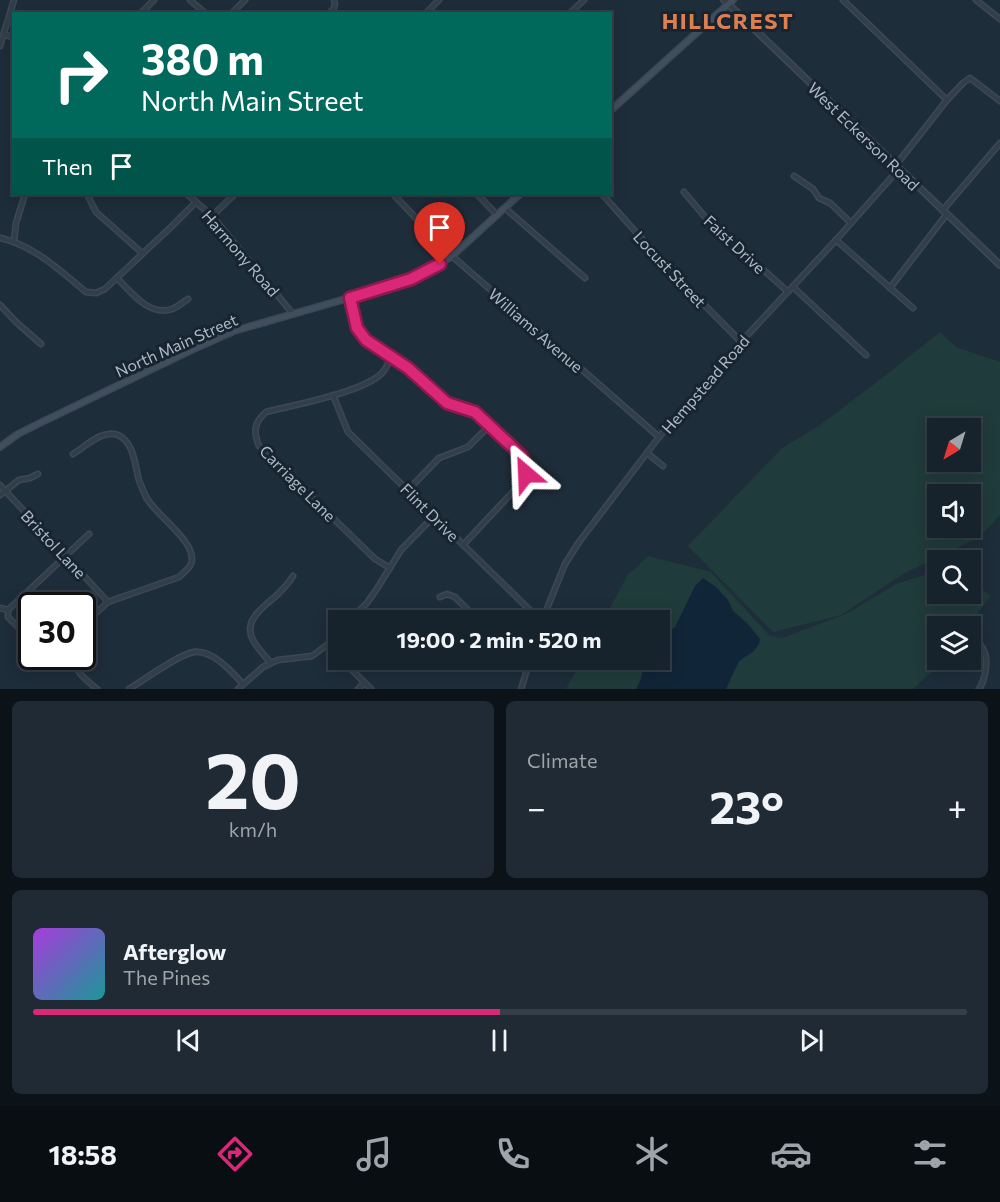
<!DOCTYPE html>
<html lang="en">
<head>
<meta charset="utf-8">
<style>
  :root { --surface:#16222c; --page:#1f2a34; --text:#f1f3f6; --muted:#9ea4a9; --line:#353f48; --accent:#db2777 }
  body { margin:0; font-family:Commissioner,sans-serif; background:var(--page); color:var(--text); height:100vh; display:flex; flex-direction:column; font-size:22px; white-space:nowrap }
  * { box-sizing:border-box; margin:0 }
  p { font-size:20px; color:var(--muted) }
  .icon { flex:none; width:33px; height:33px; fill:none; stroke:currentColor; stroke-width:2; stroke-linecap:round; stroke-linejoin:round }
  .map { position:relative; height:689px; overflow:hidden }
  .side { display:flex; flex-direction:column; gap:12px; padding:12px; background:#0c1318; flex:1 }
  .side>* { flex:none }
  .guide { position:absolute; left:12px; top:12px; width:600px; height:183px; border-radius:0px; box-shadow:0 3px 15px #0003,0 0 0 2px var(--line); background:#00695c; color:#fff; overflow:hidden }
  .needle { width:39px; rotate:218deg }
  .controls { position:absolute; left:927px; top:418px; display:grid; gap:12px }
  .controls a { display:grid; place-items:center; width:54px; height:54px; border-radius:0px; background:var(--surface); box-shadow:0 3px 15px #0003,0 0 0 2px var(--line); font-size:30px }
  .speed { position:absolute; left:18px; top:592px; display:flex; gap:12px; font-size:30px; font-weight:700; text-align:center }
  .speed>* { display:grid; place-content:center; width:78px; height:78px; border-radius:50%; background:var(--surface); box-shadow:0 3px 15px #0003,0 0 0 2px var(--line); line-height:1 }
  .speed .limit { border:3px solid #111; border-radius:9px; background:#fff; color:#111 }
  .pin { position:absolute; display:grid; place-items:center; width:51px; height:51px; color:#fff; margin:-62px -26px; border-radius:50% 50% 50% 0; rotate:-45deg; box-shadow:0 0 6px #0007 }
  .pin .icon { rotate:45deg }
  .me { position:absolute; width:66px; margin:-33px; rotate:334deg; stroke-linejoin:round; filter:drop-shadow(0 0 4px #0008) }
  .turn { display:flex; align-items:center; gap:21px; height:126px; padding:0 30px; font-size:27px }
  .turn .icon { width:78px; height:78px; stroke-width:2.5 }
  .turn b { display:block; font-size:42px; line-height:51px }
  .then { display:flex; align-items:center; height:57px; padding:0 30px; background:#0003; gap:12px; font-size:22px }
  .big { font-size:45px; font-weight:700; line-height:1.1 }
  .side .widget { flex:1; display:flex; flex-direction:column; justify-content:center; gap:9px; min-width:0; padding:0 21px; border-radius:9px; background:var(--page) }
  .side .dial { align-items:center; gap:0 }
  .dial b { font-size:78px; line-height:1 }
  .song { display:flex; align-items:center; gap:18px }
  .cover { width:72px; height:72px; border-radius:9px; background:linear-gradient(135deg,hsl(280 70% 55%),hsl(180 70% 35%)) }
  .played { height:6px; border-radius:3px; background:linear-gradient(90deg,var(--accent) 50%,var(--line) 50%) }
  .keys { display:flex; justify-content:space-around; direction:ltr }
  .heat { display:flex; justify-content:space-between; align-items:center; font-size:33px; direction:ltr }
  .side .tiles { flex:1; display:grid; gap:12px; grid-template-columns:1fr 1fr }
  .widget:last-child { grid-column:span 2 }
  .trip { position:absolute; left:328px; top:610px; width:342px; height:60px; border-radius:0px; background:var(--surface); box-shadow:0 3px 15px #0003,0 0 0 2px var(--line); font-weight:700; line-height:60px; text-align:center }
  .dock { display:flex; height:96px; justify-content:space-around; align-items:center; background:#090e12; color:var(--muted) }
  .dock .icon { width:42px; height:42px }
  .dock .on { color:var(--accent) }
  .dock b { font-size:27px; color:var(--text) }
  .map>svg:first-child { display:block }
</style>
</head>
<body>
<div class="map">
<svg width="1000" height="689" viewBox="0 0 1000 689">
  <rect width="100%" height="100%" fill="#1e2d3a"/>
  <g fill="#203b3b" fill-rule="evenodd">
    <path d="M940 332 956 347 1000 362V515L980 537 903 574 841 615 773 632 688 546 782 448 820 425 886 375ZM938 429H970V462H938ZM938 495H970V528H938Z"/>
    <path d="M648 556 711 572 770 636 782 638 846 614 896 584 937 571 938 594H970L971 581 991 596 967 627H938V660H941L931 672 913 689H566L582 660H660V621H603L627 576Z"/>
  </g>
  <path fill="#112538" d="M703 578 716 587 728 600 733 611 747 623 760 639 759 644 754 651 739 661 726 689H636C642 680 642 669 647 660H660V642L666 634 675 627 695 586Z"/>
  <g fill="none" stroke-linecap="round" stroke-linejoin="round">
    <g stroke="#3c4854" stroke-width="7">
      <g id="minor">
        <path d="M190 0 206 14"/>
        <path d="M843 0 947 100"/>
        <path d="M976 0 1000 19"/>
        <path d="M140 14 154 0"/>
        <path d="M231 14 245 0"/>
        <path d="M329 14 334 8 335 3 334 0"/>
        <path d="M425 14 439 0"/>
        <path d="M569 14 584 0"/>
        <path d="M4 34 14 38"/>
        <path d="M0 46 14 0"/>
        <path d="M896 165 947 100 963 83 970 78 1000 101"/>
        <path d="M794 176 813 189 819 198 830 203 851 223"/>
        <path d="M684 192 705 217 788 292"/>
        <path d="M87 194 96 212 142 253"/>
        <path d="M187 194 212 216 293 314"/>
        <path d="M393 194 452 256 659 437"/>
        <path d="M477 194 496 214"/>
        <path d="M602 194 667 267 741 342"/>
        <path d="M505 208 585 278"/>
        <path d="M943 210 1000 143"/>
        <path d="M212 216 235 194"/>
        <path d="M0 238C35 246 59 270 86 292L96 293 105 289 171 227 196 202"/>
        <path d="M836 240 913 308"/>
        <path d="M14 242 16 223 25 194"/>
        <path d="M117 278C131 292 149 317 172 309 178 307 183 302 188 299"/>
        <path d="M793 287 866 355"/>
        <path d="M890 288 946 215"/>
        <path d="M350 298 357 328 366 340 408 368 447 403 475 412 522 456C526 465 527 471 523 481L463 545"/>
        <path d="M0 305 16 322 41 344"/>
        <path d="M333 395 348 432 541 621"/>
        <path d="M647 453 663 466"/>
        <path d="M73 454C86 446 103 429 118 435 134 442 135 466 139 480 141 486 144 492 146 497 156 516 199 543 191 564 189 569 183 573 179 577L108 602 96 613 82 629"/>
        <path d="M0 485 108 602"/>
        <path d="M408 490 439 458 468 447 490 425"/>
        <path d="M0 495 19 480 30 478 38 474"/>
        <path d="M390 568 375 559 259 446C253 431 254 423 266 412 294 405 364 392 382 373 386 369 389 362 391 357"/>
        <path d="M440 597 447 594 455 597 479 621"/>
        <path d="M0 608 8 610"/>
        <path d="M8 610 89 534"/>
        <path d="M8 610V617L28 637"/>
        <path d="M349 621 367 603 378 587 401 550 434 516"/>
        <path d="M542 621 565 564 579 542 659 437 741 342 836 240 899 169"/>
        <path d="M977 639C980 644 983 648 985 653 988 663 985 681 979 689"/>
        <path d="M327 645 339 657"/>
        <path d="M73 657C74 671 86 680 97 689"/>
        <path d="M342 660 371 689"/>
        <path d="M521 660 528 667"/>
        <path d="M271 663C265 656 257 648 253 640 242 620 265 606 278 594 284 588 289 583 293 576"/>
        <path d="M129 689C144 680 179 654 194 652 213 650 231 671 243 684"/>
        <path d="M238 689 263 667 271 663 278 660 312 656 327 645 339 631"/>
        <path d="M358 689 364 683"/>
        <path d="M521 689 530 660"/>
      </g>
    </g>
    <g stroke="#3c4854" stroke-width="8">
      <path id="tertiary" d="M724 0 1000 265"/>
    </g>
    <g stroke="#3c4854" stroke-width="8">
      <g id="secondary">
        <path d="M610 111 733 0"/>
        <path d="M0 447 18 434 42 422 198 347 234 331 394 285 426 272 452 256 520 194"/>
      </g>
    </g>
    <use href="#minor" stroke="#323f4a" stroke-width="4"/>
    <use href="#tertiary" stroke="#323f4a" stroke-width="4.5"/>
    <use href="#secondary" stroke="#404e5e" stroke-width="5"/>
  </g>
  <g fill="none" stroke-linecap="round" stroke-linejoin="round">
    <g stroke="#8e194d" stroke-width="15">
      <path id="route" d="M440 264 411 279 350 298 357 328 366 340 408 368 447 403 475 412 522 456 526 464V474"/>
    </g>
    <use href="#route" stroke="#db2777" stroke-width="10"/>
  </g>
  <g text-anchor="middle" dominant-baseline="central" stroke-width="6" stroke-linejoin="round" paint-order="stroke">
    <g font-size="16" fill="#acbac7" stroke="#18242f">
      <text transform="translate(864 136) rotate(44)">West Eckerson Road</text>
      <text transform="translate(735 244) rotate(43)">Faist Drive</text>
      <text transform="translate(241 253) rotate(49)">Harmony Road</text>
      <text transform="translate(670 269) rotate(47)">Locust Street</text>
      <text transform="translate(536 330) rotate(41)">Williams Avenue</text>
      <text transform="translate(176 345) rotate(-24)">North Main Street</text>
      <text transform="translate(705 384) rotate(-49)">Hempstead Road</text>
      <text transform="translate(298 483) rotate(45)">Carriage Lane</text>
      <text transform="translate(430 512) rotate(45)">Flint Drive</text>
      <text transform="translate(54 544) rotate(47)">Bristol Lane</text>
    </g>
    <g font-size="22" font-weight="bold" letter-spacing="1.5" fill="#de7f50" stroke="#18242f">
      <text x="728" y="20">HILLCREST</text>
    </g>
  </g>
</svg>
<div class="controls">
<a><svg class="needle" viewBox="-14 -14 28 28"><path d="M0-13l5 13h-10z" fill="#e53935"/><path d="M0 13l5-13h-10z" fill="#9ea4a9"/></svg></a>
<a><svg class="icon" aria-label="sound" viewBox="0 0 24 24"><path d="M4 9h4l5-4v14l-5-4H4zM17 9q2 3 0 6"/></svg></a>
<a><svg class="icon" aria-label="search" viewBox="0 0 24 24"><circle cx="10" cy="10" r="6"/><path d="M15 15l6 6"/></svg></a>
<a><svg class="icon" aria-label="layers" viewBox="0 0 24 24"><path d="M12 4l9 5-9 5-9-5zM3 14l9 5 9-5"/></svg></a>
</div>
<div class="speed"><div class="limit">30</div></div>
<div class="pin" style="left:440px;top:264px;background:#d93025"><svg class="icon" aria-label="arrive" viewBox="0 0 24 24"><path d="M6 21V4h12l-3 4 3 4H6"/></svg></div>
<svg class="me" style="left:526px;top:474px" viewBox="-20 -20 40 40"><path d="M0-17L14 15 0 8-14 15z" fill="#db2777" stroke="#fff" stroke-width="4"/></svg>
<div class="trip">19:00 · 2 min · 520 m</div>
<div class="guide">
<div class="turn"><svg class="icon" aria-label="right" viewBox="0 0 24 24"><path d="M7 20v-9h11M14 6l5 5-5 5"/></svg><div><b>380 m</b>North Main Street</div></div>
<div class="then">Then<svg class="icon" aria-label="arrive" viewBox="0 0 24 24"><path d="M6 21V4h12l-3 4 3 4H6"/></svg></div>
</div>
</div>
<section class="side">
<div class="tiles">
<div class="widget dial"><b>20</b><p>km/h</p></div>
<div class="widget"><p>Climate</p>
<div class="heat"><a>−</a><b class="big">23°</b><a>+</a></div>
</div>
<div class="widget">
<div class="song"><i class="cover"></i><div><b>Afterglow</b><p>The Pines</p></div></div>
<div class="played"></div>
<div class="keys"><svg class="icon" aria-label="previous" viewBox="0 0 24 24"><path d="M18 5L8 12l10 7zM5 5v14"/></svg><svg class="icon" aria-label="pause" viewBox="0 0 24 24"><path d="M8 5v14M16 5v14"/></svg><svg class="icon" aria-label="next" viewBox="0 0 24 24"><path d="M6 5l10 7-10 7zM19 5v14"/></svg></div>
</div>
</div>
</section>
<nav class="dock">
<b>18:58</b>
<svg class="icon on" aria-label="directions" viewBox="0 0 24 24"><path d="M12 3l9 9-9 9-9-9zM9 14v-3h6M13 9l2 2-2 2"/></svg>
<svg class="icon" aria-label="music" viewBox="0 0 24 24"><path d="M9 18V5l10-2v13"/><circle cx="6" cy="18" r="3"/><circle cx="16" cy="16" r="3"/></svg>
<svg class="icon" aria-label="phone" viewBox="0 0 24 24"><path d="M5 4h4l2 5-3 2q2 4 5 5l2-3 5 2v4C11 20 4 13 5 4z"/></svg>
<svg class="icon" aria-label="climate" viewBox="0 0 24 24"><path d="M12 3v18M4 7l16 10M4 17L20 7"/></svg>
<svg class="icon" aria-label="car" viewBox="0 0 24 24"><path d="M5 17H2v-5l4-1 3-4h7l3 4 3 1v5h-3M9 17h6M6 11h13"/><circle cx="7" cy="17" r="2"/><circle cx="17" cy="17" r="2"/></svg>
<svg class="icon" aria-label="filters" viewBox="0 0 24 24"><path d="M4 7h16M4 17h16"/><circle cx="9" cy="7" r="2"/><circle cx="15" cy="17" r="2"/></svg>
</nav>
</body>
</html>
